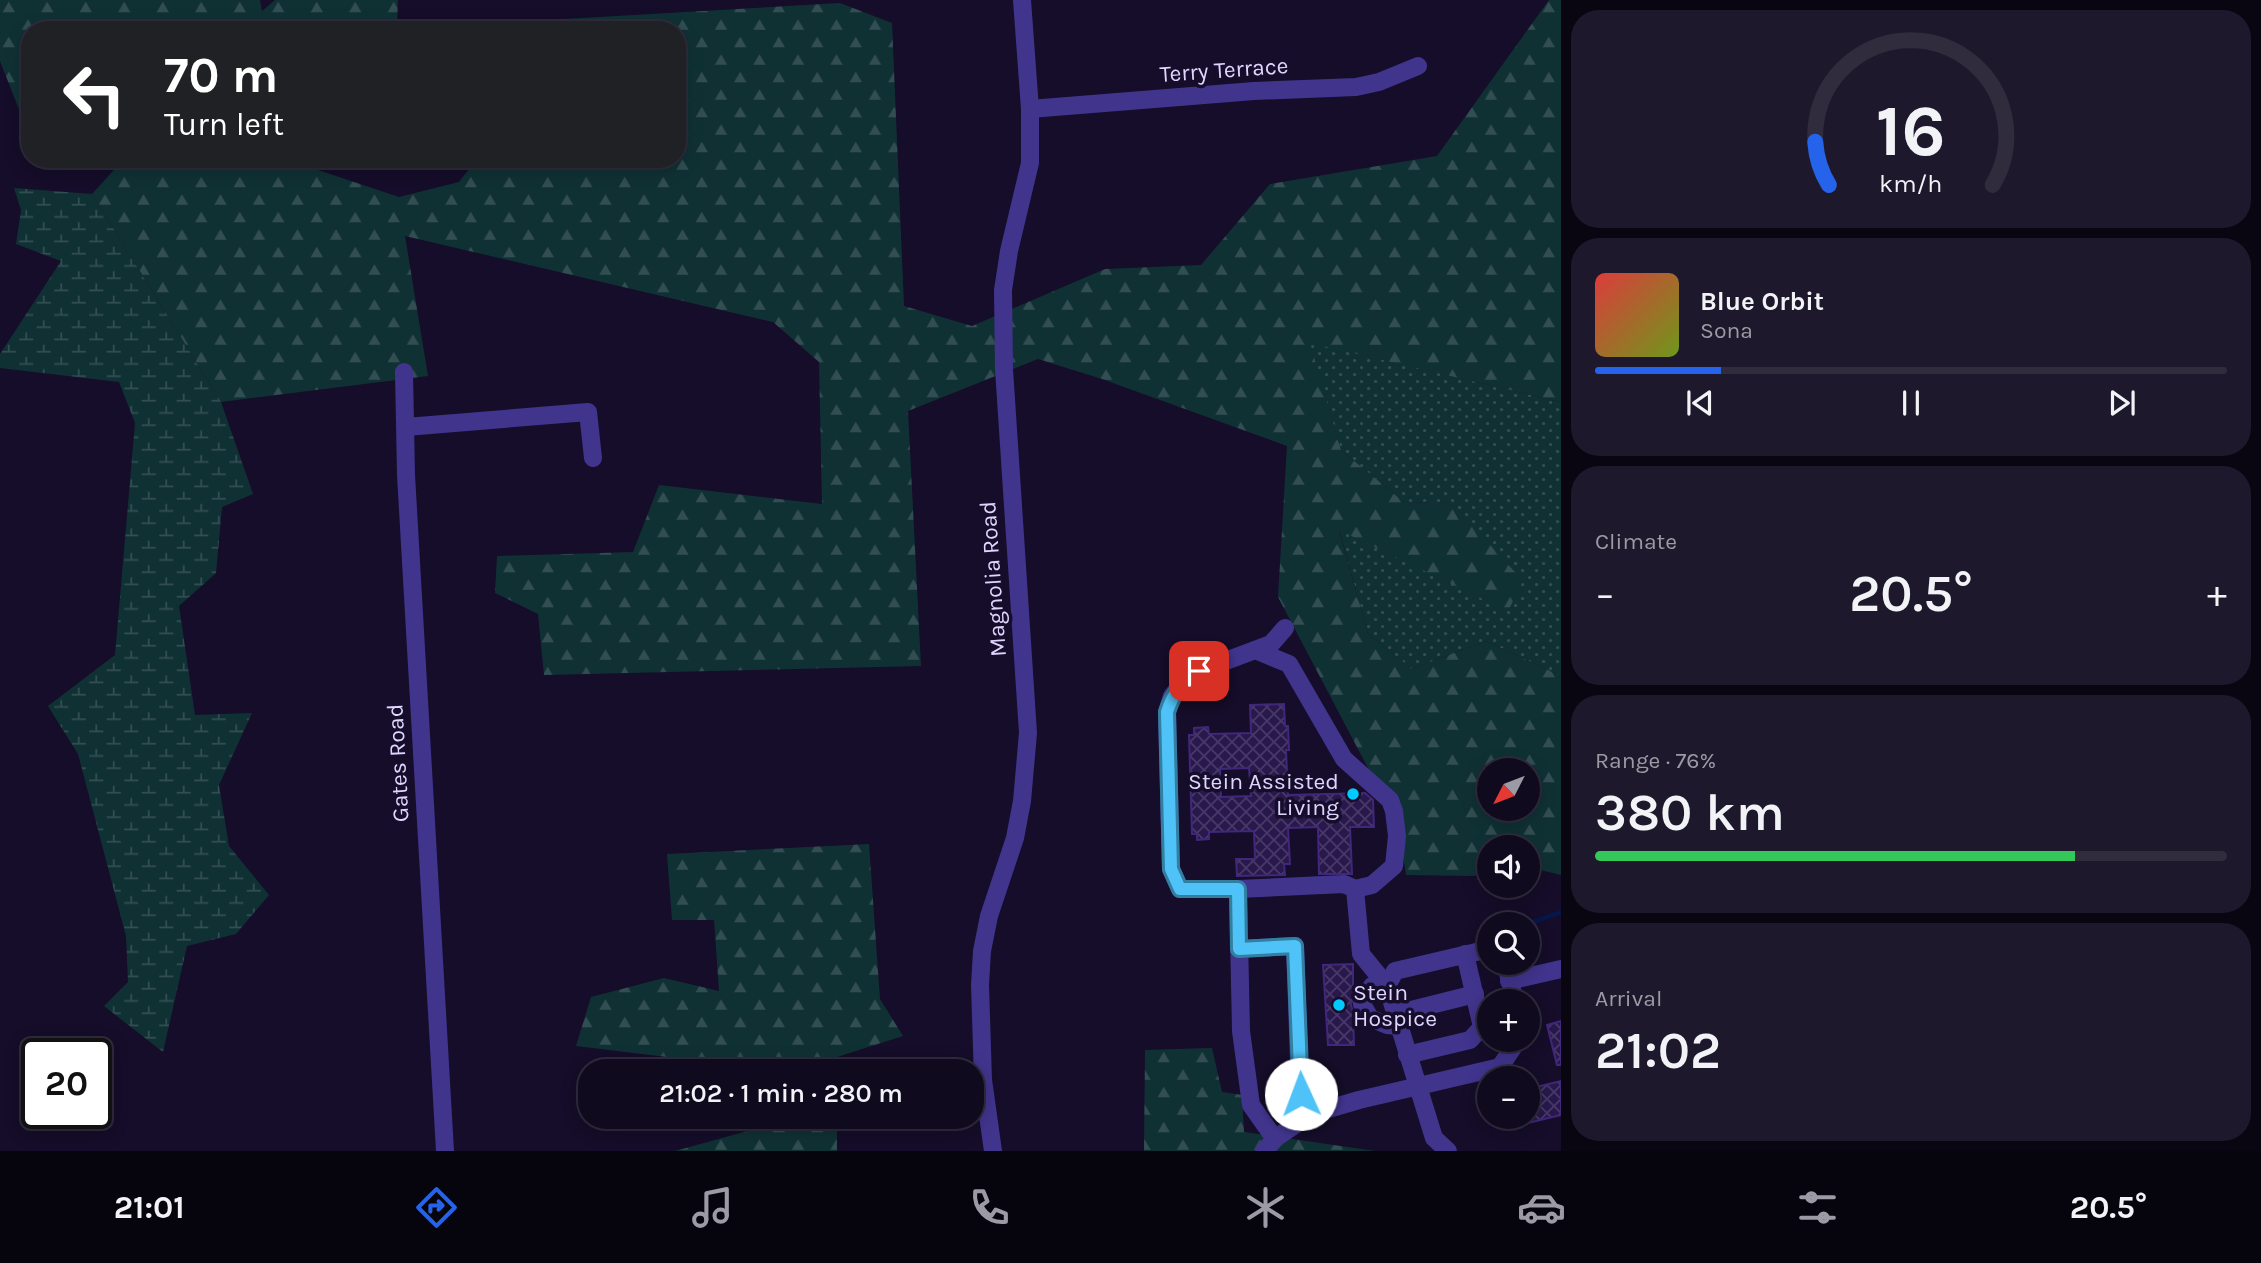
<!DOCTYPE html>
<html lang="en">
<head>
<meta charset="utf-8">
<style>
  :root { --surface:#100a1f; --page:#1e182c; --text:#f1f3f6; --muted:#9c9aa4; --line:#302b3d; --accent:#2563eb }
  body { margin:0; font-family:Karla,sans-serif; background:var(--page); color:var(--text); height:100vh; display:flex; flex-direction:column; font-size:26px; white-space:nowrap }
  * { box-sizing:border-box; margin:0 }
  p { font-size:23px; color:var(--muted) }
  .icon { flex:none; width:38px; height:38px; fill:none; stroke:currentColor; stroke-width:2; stroke-linecap:round; stroke-linejoin:round }
  .map { position:relative; flex:1; overflow:hidden }
  .sheet { display:flex; flex-direction:column; gap:10px; padding:10px; background:#090611; width:700px }
  .sheet>* { flex:none }
  .guide { position:absolute; left:21px; top:21px; width:665px; height:147px; border-radius:28px; box-shadow:0 4px 18px #0003,0 0 0 2px var(--line); background:#202124; color:#fff; overflow:hidden }
  .needle { width:46px; rotate:228deg }
  .tools { position:absolute; left:1477px; top:758px; display:grid; gap:14px }
  .tools a { display:grid; place-items:center; width:63px; height:63px; border-radius:50%; background:var(--surface); box-shadow:0 4px 18px #0003,0 0 0 2px var(--line); font-size:35px }
  .speed { position:absolute; left:21px; top:1038px; display:flex; gap:14px; font-size:35px; font-weight:700; text-align:center }
  .speed>* { display:grid; place-content:center; width:91px; height:91px; border-radius:50%; background:var(--surface); box-shadow:0 4px 18px #0003,0 0 0 2px var(--line); line-height:1 }
  .speed .limit { border:4px solid #111; border-radius:10px; background:#fff; color:#111 }
  .pin { position:absolute; display:grid; place-items:center; width:60px; height:60px; color:#fff; margin:-30px; border-radius:14px; box-shadow:0 4px 10px #0006 }
  .me { position:absolute; width:77px; margin:-38px; rotate:358deg; stroke-linejoin:round; filter:drop-shadow(0 0 5px #0008) }
  .turn { display:flex; align-items:center; gap:24px; height:147px; padding:0 28px; font-size:32px }
  .turn .icon { width:91px; height:91px; stroke-width:2.5 }
  .turn b { display:block; font-size:49px; line-height:60px }
  .big { font-size:52px; font-weight:600; line-height:1.1 }
  .sheet .widget { flex:1; display:flex; flex-direction:column; justify-content:center; gap:10px; min-width:0; padding:0 24px; border-radius:28px; background:var(--page) }
  .sheet .dial { align-items:center; gap:0 }
  .dial svg { height:182px; overflow:visible; fill:none; stroke:var(--line); stroke-width:7; stroke-linecap:round; text-anchor:middle }
  .dial text { fill:var(--text); stroke:none }
  .song { display:flex; align-items:center; gap:21px }
  .cover { width:84px; height:84px; border-radius:10px; background:linear-gradient(135deg,hsl(0 70% 55%),hsl(80 70% 35%)) }
  .played { height:7px; border-radius:4px; background:linear-gradient(90deg,var(--accent) 20%,var(--line) 20%) }
  .keys { display:flex; justify-content:space-around; direction:ltr }
  .heat { display:flex; justify-content:space-between; align-items:center; font-size:38px; direction:ltr }
  .charge { height:10px; border-radius:5px; background:linear-gradient(90deg,#34c759 76%,var(--line) 0) }
  .trip { position:absolute; left:578px; top:1059px; width:406px; height:70px; border-radius:28px; background:var(--surface); box-shadow:0 4px 18px #0003,0 0 0 2px var(--line); font-weight:600; line-height:70px; text-align:center }
  .dock { display:flex; height:112px; justify-content:space-around; align-items:center; background:#06040c; color:var(--muted) }
  .dock .icon { width:49px; height:49px }
  .dock .active { color:var(--accent) }
  .dock b { font-size:32px; color:var(--text) }
  main { display:flex; flex:1; min-height:0 }
  .map>svg:first-child { display:block }
</style>
</head>
<body>
<main>
<div class="map">
<svg width="1561" height="1151" viewBox="0 0 1561 1151">
  <defs>
    <pattern id="grass-dots" width="8" height="8" patternUnits="userSpaceOnUse" patternTransform="scale(1.75)"><rect width="8" height="8" fill="#103134"/><path d="M2 2h.1M6 6h.1" fill="none" stroke="#324e52" stroke-width="1.8" stroke-linecap="round"/></pattern>
    <pattern id="forest-firs" width="22" height="20" patternUnits="userSpaceOnUse" patternTransform="scale(1.75)"><rect width="22" height="20" fill="#103134"/><path d="M5 1l3.5 6h-7zM16 11l3.5 6h-7z" fill="#324e52"/></pattern>
    <pattern id="wetland-marsh" width="20" height="14" patternUnits="userSpaceOnUse" patternTransform="scale(1.75)"><rect width="20" height="14" fill="#103134"/><path d="M1 5h8M5 5V1M11 12h8M15 12V8" fill="none" stroke="#324e52"/></pattern>
    <pattern id="building-cross-hatch" width="8" height="8" patternUnits="userSpaceOnUse" patternTransform="scale(1.75)"><rect width="8" height="8" fill="#28184c"/><path d="M0 0l8 8M0 8l8-8" fill="none" stroke="#473967"/></pattern>
  </defs>
  <rect width="100%" height="100%" fill="#150d29"/>
  <path fill="url(#grass-dots)" d="M1309 342 1561 402V676L1486 641 1412 669 1368 634 1339 529 1507 610 1451 502 1405 503 1341 450Z"/>
  <g fill="url(#forest-firs)" fill-rule="evenodd">
    <path d="M0 0H260L262 11 275 0H398L397 25 320 30H30V116L20 112 0 61Z"/>
    <path d="M1549 0H1561V402L1310 343 1341 450 1405 503 1451 502 1523 581 1508 611 1339 530 1368 634 1412 669 1486 641 1561 676V875L1528 867V847H1489V857L1475 876 1406 875 1399 827 1278 597 1287 446 1102 379 1038 359 908 411 921 666 544 675 538 614 495 593 497 556 633 552 659 485 822 504 819 362 773 322 405 236 428 376 221 402 92 194 124 159H285L399 197 459 182 477 159H677V30H493V23L840 3 892 23 904 306 972 326 1105 269 1201 265 1270 184 1437 156ZM1489 770H1528V808H1489Z"/>
    <path d="M869 844 880 999 903 1036 837 1057V1071H669L667 1057 576 1046 591 997 664 978 719 991 714 920H672L667 854Z"/>
    <path d="M1212 1048 1222 1092 1242 1095 1244 1132 1375 1151H1144L1145 1050Z"/>
    <path d="M722 1117H837V1151H675L766 1126Z"/>
  </g>
  <path fill="url(#wetland-marsh)" d="M14 188 92 194 221 402 253 494 222 507 216 573 179 606 195 715 252 713 219 785 229 846 269 895 236 934 187 946 163 1052 104 1006 128 982 126 936 78 754 48 706 115 655 135 423 119 382 0 368V354L61 261 16 244 21 210Z"/>
  <g fill="none" stroke-linecap="round" stroke-linejoin="round">
    <path stroke="#05174b" stroke-width="4.5" d="M1528 924 1561 912"/>
  </g>
  <g fill="url(#building-cross-hatch)" stroke="#41277b" stroke-width="2" fill-rule="evenodd">
    <path d="M1284 704 1285 726H1288L1289 750H1286L1288 795 1365 793 1373 800 1374 827H1350L1352 874H1319L1318 827 1288 828 1290 864H1284L1285 875 1237 876 1236 859H1255L1254 831 1209 832V839L1197 840V834H1192L1189 735H1194V728L1208 727 1209 734 1251 733 1250 705ZM1249 768 1251 796 1221 797 1220 769Z"/>
    <path d="M1353 964V997L1351 1005 1353 1012 1354 1045H1328L1323 965Z"/>
    <path d="M1561 1021V1065H1557L1547 1025Z"/>
    <path d="M1561 1081V1115L1528 1123V1089Z"/>
  </g>
  <g fill="none" stroke-linecap="round" stroke-linejoin="round">
    <g stroke="#41348d" stroke-width="18">
      <path d="M1030 109 1254 91 1356 87 1379 82 1418 66"/>
      <path d="M404 372 406 475 445 1151"/>
      <path d="M406 427 588 412 593 458"/>
      <path d="M1255 650 1289 664 1344 759 1390 800 1394 811 1397 836 1394 866 1372 885 1355 889"/>
      <path d="M1238 889 1344 884 1355 889 1361 954 1387 986"/>
      <path d="M1239 949 1295 946 1301 1120"/>
      <path d="M1505 962 1515 1001"/>
      <path d="M1509 981 1561 969"/>
      <path d="M1387 986H1372L1362 1004 1370 1018 1387 1025 1399 1026"/>
      <path d="M1395 1014 1475 994"/>
      <path d="M1407 1055 1470 1040 1482 1027 1465 954"/>
      <path d="M1275 1139 1251 1105 1241 1031 1238 889H1180L1171 869 1167 712 1172 696 1186 679 1199 671 1271 644 1285 628"/>
      <path d="M993 1151 983 1080 980 985 982 951 989 916 1015 838 1022 801 1028 733 1004 369 1003 290 1009 251 1030 163V109L1022 0"/>
      <path d="M1264 1151 1277 1137 1311 1114 1359 1100 1500 1067 1518 1040"/>
      <path d="M1448 1151 1434 1138 1387 986 1395 971 1489 949"/>
    </g>
  </g>
  <g fill="none" stroke-linecap="round" stroke-linejoin="round">
    <g stroke="#337fa1" stroke-width="18">
      <path id="route" d="M1199 671C1182 682 1173 693 1167 712L1171 869 1180 889H1238L1239 949 1295 946 1301 1094"/>
    </g>
    <use href="#route" stroke="#4fc3f7" stroke-width="12"/>
  </g>
  <g fill="#02c9ff" stroke="#150d29" stroke-width="2.5">
    <circle cx="1353" cy="794" r="7"/>
    <circle cx="1339" cy="1005" r="7"/>
  </g>
  <g text-anchor="middle" dominant-baseline="central" stroke-width="7" stroke-linejoin="round" paint-order="stroke">
    <g font-size="23" fill="#dfd6ff" stroke="#150d29">
      <text transform="translate(1224 70) rotate(-4)">Terry Terrace</text>
      <text transform="translate(993 579) rotate(-94)">Magnolia Road</text>
      <text transform="translate(398 763) rotate(-93)">Gates Road</text>
    </g>
    <g font-size="23" fill="#dfd6ff" stroke="#150d29" text-anchor="end">
      <text x="1339" y="781">Stein Assisted<tspan x="1339" dy="26">Living</tspan></text>
      <text x="1353" y="992" text-anchor="start">Stein<tspan x="1353" dy="26">Hospice</tspan></text>
    </g>
  </g>
</svg>
<div class="tools">
<a><svg class="needle" viewBox="-14 -14 28 28"><path d="M0-13l5 13h-10z" fill="#e53935"/><path d="M0 13l5-13h-10z" fill="#9c9aa4"/></svg></a>
<a><svg class="icon" aria-label="sound" viewBox="0 0 24 24"><path d="M4 9h4l5-4v14l-5-4H4zM17 9q2 3 0 6"/></svg></a>
<a><svg class="icon" aria-label="search" viewBox="0 0 24 24"><circle cx="10" cy="10" r="6"/><path d="M15 15l6 6"/></svg></a>
<a>+</a>
<a>−</a>
</div>
<div class="speed"><div class="limit">20</div></div>
<div class="pin" style="left:1199px;top:671px;background:#d93025"><svg class="icon" aria-label="arrive" viewBox="0 0 24 24"><path d="M6 21V4h12l-3 4 3 4H6"/></svg></div>
<svg class="me" style="left:1301px;top:1094px" viewBox="-20 -20 40 40"><circle r="19" fill="#fff"/><path d="M0-13L10 11 0 6-10 11z" fill="#4fc3f7"/></svg>
<div class="trip">21:02 · 1 min · 280 m</div>
<div class="guide">
<div class="turn"><svg class="icon" aria-label="left" viewBox="0 0 24 24"><path d="M17 20v-9H6M10 6l-5 5 5 5"/></svg><div><b>70 m</b>Turn left</div></div>
</div>
</div>
<section class="sheet">
<div class="widget dial"><svg viewBox="0 0 100 80">
<path d="M14 69A42 42 0 1 1 86 69"/>
<path d="M14 69A42 42 0 0 1 8 50" stroke="#2563eb"/>
<text x="50" y="56" font-size="32" font-weight="700">16</text>
<text x="50" y="72" font-size="11">km/h</text>
</svg></div>
<div class="widget">
<div class="song"><i class="cover"></i><div><b>Blue Orbit</b><p>Sona</p></div></div>
<div class="played"></div>
<div class="keys"><svg class="icon" aria-label="previous" viewBox="0 0 24 24"><path d="M18 5L8 12l10 7zM5 5v14"/></svg><svg class="icon" aria-label="pause" viewBox="0 0 24 24"><path d="M8 5v14M16 5v14"/></svg><svg class="icon" aria-label="next" viewBox="0 0 24 24"><path d="M6 5l10 7-10 7zM19 5v14"/></svg></div>
</div>
<div class="widget"><p>Climate</p>
<div class="heat"><a>−</a><b class="big">20.5°</b><a>+</a></div>
</div>
<div class="widget"><p>Range · 76%</p><b class="big">380 km</b><div class="charge"></div></div>
<div class="widget"><p>Arrival</p><b class="big">21:02</b></div>
</section>
</main>
<nav class="dock">
<b>21:01</b>
<svg class="icon active" aria-label="directions" viewBox="0 0 24 24"><path d="M12 3l9 9-9 9-9-9zM9 14v-3h6M13 9l2 2-2 2"/></svg>
<svg class="icon" aria-label="music" viewBox="0 0 24 24"><path d="M9 18V5l10-2v13"/><circle cx="6" cy="18" r="3"/><circle cx="16" cy="16" r="3"/></svg>
<svg class="icon" aria-label="phone" viewBox="0 0 24 24"><path d="M5 4h4l2 5-3 2q2 4 5 5l2-3 5 2v4C11 20 4 13 5 4z"/></svg>
<svg class="icon" aria-label="climate" viewBox="0 0 24 24"><path d="M12 3v18M4 7l16 10M4 17L20 7"/></svg>
<svg class="icon" aria-label="car" viewBox="0 0 24 24"><path d="M5 17H2v-5l4-1 3-4h7l3 4 3 1v5h-3M9 17h6M6 11h13"/><circle cx="7" cy="17" r="2"/><circle cx="17" cy="17" r="2"/></svg>
<svg class="icon" aria-label="filters" viewBox="0 0 24 24"><path d="M4 7h16M4 17h16"/><circle cx="9" cy="7" r="2"/><circle cx="15" cy="17" r="2"/></svg>
<b>20.5°</b>
</nav>
</body>
</html>
